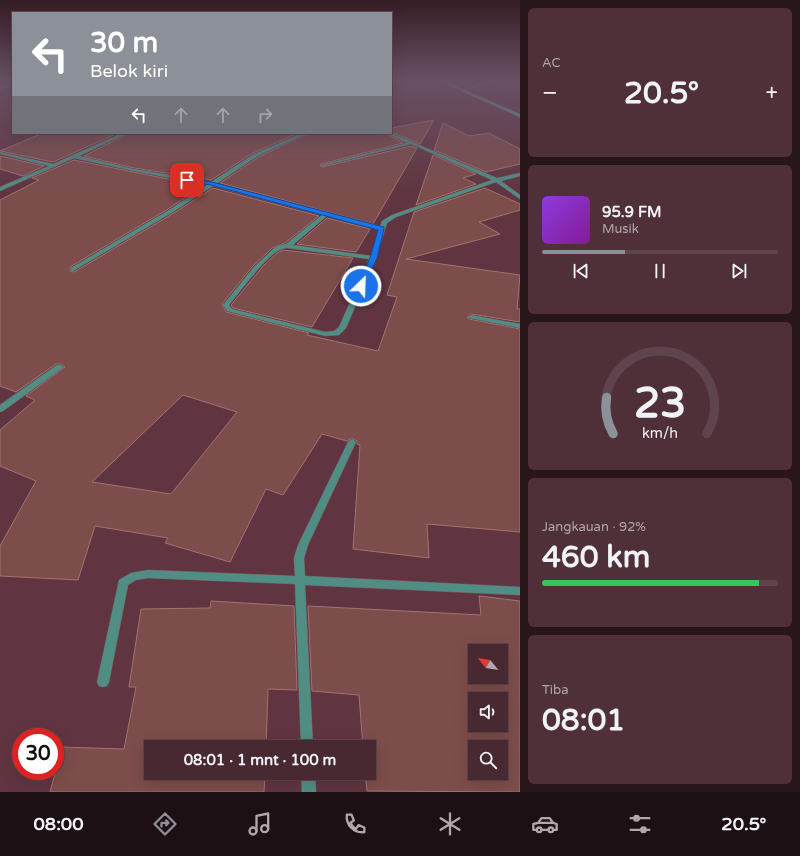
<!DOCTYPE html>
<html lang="id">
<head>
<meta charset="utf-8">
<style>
  :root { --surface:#482831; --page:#4f3039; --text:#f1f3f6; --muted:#b1a6ab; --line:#60444d; --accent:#8c9099 }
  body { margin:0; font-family:"Varela Round",sans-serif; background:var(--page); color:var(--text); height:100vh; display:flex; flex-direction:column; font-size:15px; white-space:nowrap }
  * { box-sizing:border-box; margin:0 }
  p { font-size:13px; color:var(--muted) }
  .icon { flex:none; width:22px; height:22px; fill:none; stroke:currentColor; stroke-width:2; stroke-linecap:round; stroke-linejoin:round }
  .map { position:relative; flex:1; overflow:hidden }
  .details { display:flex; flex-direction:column; gap:8px; padding:8px; background:#28161b; width:280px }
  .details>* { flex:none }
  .banner { position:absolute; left:12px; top:12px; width:380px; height:122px; border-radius:0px; box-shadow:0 4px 16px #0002,0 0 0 1px var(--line); background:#8c9099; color:#fff; overflow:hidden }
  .needle { width:26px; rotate:300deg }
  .tools { position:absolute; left:468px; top:644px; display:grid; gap:8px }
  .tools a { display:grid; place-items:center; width:40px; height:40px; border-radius:0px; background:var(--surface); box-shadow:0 4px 16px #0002,0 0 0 1px var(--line); font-size:20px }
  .speed { position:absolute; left:12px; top:728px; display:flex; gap:8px; font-size:20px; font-weight:700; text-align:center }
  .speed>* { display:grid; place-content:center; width:52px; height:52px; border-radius:50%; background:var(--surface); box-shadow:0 4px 16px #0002,0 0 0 1px var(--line); line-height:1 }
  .speed .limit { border:6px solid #d22; background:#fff; color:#111 }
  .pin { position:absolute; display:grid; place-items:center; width:34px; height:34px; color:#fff; margin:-17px; border-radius:8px; box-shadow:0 2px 6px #0006 }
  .me { position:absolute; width:44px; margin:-22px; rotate:24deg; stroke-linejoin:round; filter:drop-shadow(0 0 3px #0008) }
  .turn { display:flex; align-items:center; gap:14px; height:84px; padding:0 12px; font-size:18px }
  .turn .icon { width:52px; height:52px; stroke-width:2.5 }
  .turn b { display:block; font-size:28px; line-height:34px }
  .lanes { display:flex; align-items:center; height:38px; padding:0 12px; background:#0003; justify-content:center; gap:20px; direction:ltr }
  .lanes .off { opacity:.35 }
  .big { font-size:30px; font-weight:800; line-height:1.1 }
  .details .widget { flex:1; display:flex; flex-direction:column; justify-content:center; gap:6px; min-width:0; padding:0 14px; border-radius:6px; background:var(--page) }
  .details .dial { align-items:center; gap:0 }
  .dial svg { height:104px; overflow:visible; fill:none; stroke:var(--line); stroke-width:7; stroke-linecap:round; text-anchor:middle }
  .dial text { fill:var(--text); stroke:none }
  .song { display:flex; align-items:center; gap:12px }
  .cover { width:48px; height:48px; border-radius:6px; background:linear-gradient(135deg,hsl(270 70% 55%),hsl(290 70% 35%)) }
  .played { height:4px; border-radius:2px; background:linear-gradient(90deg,var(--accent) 35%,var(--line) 35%) }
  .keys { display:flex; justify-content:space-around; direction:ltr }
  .heat { display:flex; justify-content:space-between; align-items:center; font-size:22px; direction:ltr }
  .charge { height:6px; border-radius:3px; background:linear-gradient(90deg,#34c759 92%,var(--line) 0) }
  .trip { position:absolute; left:144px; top:740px; width:232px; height:40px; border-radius:0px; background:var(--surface); box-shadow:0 4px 16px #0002,0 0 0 1px var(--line); font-weight:800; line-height:40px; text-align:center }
  .menu { display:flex; height:64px; justify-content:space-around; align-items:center; background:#1d1014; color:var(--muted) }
  .menu .icon { width:28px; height:28px }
  .menu .on { color:var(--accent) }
  .menu b { font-size:18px; color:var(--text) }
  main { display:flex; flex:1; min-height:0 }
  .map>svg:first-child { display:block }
</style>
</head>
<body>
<main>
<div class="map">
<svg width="520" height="792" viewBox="0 0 520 792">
  <rect width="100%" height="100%" fill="#603541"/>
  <g fill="#7c4d4b" stroke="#a4726f" fill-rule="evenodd">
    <path d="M434 120 420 144 391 132V128Z"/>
    <path d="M443 123 469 136 489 133 520 149V164L486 172 434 150Z"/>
    <path d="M43 133H118L53 162 0 151Z"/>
    <path d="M129 133H298L253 153 211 180 134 168 84 156Z"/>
    <path d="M309 133H385L403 143 321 164 320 165 322 167 411 146 417 148 373 224 220 183 259 157Z"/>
    <path d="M433 155 476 174 463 178 476 184 416 205Z"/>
    <path d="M0 156 44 166 23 176 0 169Z"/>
    <path d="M74 160 203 186 168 209 70 267V271L74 272 174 213 213 188 319 216 285 243 272 248 252 267 222 304 226 312 309 333 307 335 378 351 397 297 387 295 414 212 485 188 520 204V210L479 222 500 234 406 259 520 275 517 309H520V322L471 314 467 317 469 319 520 329V532L427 524 429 558 353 549 360 445 357 444V441L352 438 347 441 322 434 283 495 266 489 230 562 165 543 168 538 95 526 78 580 0 576V546L36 481 0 466V430L35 400 26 396 65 367 61 364H56L16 392 0 386V200L39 180 32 178ZM183 395 237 412 171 494 92 482Z"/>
    <path d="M327 218 370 229 356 252 297 244Z"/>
    <path d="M283 250 353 258 312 327 233 308 231 305 263 266 277 253Z"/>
    <path d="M479 596 520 601V792L367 791 365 773H369V747H363L359 695 312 691 308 606 481 615ZM475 651H501V677H475ZM475 699H501V725H475ZM475 747H501V773H475Z"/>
    <path d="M211 601 294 606 297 690 268 689 266 747H151V773H265L264 792H50L62 747 124 749 136 687H129L141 609 210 608Z"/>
  </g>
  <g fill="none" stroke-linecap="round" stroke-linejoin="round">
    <g stroke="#7b535e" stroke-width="1">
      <g id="street">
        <path d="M496 80H502L462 91 460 90Z"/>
        <path d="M13 84V86L0 90V88Z"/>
        <path d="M122 133H128L79 156 134 169 211 182 254 154 302 133H308L258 156 216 184 380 227 382 221 392 215 492 180 411 144 323 166 321 165 407 143 386 133H391L497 178 520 173V176L501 181 520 195V199L496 182 396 217 387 223 376 258 346 328 339 335 325 336 227 311 223 305 253 268 273 249 278 246 286 244 322 215 213 186 173 212 73 271 71 270V268L169 210 207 185 134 171 74 158 0 191V187L49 166 0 154V152L53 164ZM327 216 379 230 371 256 293 245ZM288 248 369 259 339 327 334 331 325 332 232 309 229 305C239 293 268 253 282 249 284 248 286 248 288 248Z"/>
        <path d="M471 315 520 324V328L469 318 468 317Z"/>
        <path d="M57 365H60L64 367 3 411 0 412V405Z"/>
        <path d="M352 439 356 442 308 545 304 558 305 576 520 587V595L305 585 313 747H301L295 584 148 578 136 580 128 585 109 682 107 686 103 687 99 686 97 682 119 580 131 573 148 570 295 576 294 558 298 545 348 442Z"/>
        <path d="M301 773H315L316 792H302Z"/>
      </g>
    </g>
    <g stroke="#7b535e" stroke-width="1">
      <path id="secondary" d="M437 80H442L520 114V117Z"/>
    </g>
    <use href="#street" fill="#508e84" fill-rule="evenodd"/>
    <use href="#secondary" fill="#4db6a7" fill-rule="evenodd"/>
  </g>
  <linearGradient id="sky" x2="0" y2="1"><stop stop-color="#351d24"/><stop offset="0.42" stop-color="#695165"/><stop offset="1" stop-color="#695165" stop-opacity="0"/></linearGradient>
  <rect width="520" height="191" fill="url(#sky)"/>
  <path fill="#1a73e8" stroke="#114b97" d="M185 178 212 182 384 227V229L377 258 365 286 361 288 357 286 370 258 378 230 211 185 185 181Z"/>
</svg>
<div class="tools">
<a><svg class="needle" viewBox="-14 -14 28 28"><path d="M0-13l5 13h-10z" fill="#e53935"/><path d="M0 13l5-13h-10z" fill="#b1a6ab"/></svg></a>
<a><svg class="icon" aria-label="sound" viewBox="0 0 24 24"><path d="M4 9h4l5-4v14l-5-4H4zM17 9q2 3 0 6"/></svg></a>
<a><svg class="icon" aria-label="search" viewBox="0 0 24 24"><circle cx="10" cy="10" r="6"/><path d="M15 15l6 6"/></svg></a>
</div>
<div class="speed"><div class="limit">30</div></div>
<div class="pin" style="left:187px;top:180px;background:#d93025"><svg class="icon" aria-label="arrive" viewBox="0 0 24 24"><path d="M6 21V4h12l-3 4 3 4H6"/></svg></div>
<svg class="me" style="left:361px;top:286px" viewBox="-20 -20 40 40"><circle r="17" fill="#1a73e8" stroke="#fff" stroke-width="3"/><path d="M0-11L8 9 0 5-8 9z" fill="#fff"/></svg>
<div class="trip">08:01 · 1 mnt · 100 m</div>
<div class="banner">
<div class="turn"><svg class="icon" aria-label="left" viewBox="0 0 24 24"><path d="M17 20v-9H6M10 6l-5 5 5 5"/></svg><div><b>30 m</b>Belok kiri</div></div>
<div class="lanes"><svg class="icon" aria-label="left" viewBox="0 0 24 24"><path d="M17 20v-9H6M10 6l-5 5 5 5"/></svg><svg class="icon off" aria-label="ahead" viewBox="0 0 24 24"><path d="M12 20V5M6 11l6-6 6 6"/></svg><svg class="icon off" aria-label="ahead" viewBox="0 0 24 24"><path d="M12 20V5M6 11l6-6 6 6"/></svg><svg class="icon off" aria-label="right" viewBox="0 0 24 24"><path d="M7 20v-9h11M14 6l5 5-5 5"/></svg></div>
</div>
</div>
<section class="details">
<div class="widget"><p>AC</p>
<div class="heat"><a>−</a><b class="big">20.5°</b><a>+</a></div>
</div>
<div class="widget">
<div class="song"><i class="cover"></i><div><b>95.9 FM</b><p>Musik</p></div></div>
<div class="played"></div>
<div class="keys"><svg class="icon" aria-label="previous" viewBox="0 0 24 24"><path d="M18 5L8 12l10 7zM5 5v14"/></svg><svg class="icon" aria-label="pause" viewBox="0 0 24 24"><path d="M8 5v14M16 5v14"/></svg><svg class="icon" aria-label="next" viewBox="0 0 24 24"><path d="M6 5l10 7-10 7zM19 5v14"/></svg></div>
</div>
<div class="widget dial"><svg viewBox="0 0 100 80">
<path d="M14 69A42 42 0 1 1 86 69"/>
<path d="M14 69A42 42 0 0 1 9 41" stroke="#8c9099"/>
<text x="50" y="56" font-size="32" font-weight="700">23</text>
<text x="50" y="72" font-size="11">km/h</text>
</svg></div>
<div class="widget"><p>Jangkauan · 92%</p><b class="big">460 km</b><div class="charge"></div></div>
<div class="widget"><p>Tiba</p><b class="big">08:01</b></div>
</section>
</main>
<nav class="menu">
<b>08:00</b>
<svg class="icon on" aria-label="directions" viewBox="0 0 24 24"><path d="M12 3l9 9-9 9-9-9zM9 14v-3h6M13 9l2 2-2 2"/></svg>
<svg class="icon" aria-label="music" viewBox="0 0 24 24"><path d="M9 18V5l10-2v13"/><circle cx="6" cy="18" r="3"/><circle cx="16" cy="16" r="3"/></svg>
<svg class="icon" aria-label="phone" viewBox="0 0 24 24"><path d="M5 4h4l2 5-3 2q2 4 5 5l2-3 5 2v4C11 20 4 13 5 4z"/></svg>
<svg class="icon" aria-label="climate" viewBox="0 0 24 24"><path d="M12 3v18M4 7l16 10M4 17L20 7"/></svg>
<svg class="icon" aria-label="car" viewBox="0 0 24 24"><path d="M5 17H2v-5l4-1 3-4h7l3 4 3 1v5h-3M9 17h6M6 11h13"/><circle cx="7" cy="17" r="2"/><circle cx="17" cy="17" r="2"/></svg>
<svg class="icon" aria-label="filters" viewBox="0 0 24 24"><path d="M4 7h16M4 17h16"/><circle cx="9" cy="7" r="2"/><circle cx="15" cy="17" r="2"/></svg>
<b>20.5°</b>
</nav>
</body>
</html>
